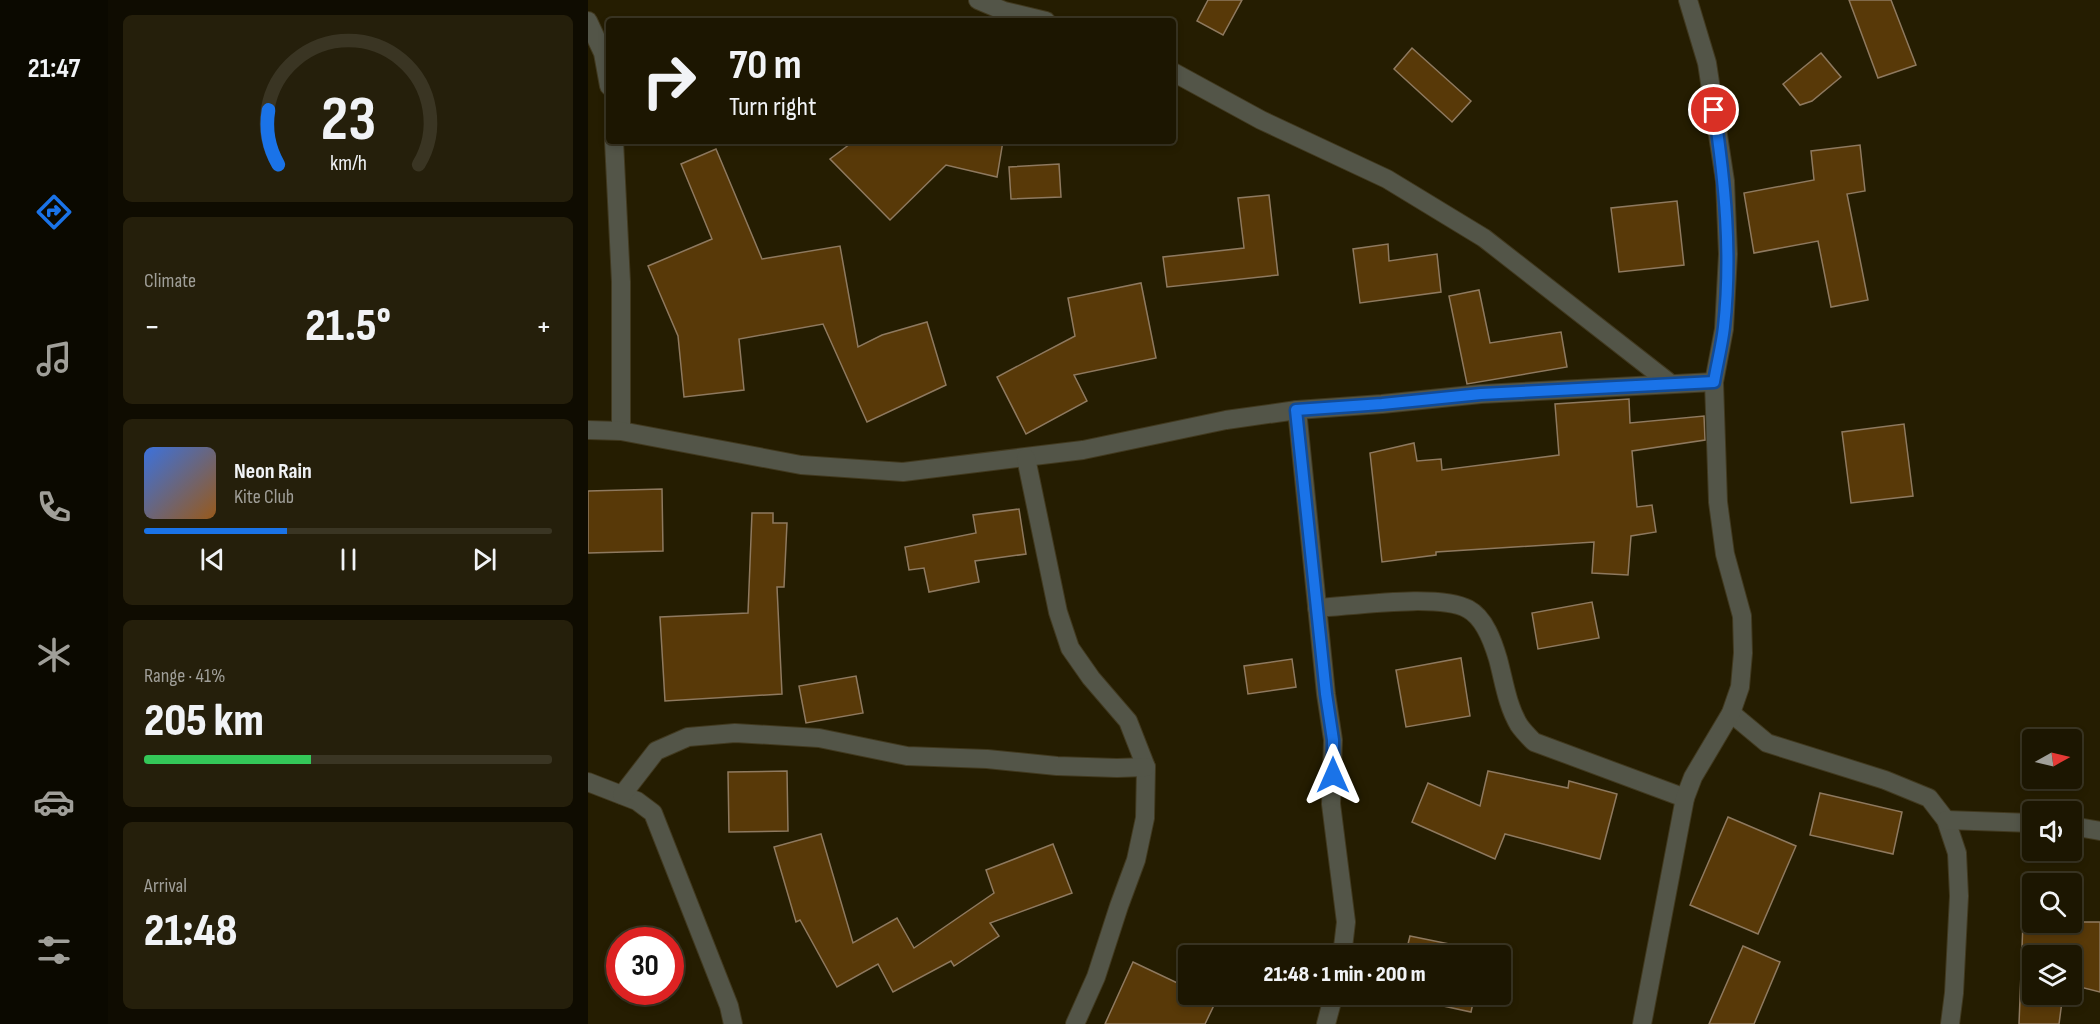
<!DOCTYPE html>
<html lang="en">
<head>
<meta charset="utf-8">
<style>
  :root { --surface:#1c1601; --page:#251f0b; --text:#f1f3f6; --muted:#a09f99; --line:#3a3523; --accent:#1a73e8 }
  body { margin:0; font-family:"Sofia Sans Condensed",sans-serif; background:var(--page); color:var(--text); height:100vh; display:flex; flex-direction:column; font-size:22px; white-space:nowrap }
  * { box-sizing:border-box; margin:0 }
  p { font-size:20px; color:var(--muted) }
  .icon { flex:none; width:33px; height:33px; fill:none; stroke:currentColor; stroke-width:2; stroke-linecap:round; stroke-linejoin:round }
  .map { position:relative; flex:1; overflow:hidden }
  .details { display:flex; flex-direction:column; gap:15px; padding:15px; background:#0f0c01; width:480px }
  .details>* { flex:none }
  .banner { position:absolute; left:18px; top:18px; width:570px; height:126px; border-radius:6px; box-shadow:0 3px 9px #0003,0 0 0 2px var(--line); background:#1c1601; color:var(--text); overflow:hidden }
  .needle { width:39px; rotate:82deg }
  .buttons { position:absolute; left:1434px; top:729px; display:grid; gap:12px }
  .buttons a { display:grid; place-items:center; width:60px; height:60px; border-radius:6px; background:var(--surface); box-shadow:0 3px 9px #0003,0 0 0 2px var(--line); font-size:30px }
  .speed { position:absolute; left:18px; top:927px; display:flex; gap:12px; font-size:30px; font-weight:700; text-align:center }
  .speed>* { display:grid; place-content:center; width:78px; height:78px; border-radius:50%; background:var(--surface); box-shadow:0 3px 9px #0003,0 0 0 2px var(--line); line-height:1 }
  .speed .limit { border:9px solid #d22; background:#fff; color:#111 }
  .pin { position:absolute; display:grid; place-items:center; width:51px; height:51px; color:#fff; margin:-26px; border:3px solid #fff; border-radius:50%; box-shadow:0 2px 6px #0007 }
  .me { position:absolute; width:66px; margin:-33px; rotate:0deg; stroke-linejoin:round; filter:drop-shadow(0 0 4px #0008) }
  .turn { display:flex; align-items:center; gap:21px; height:126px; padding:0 24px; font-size:27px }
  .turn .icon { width:78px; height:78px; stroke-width:2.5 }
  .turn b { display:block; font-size:42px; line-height:51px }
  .big { font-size:45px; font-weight:800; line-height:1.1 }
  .details .card { flex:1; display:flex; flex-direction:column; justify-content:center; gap:9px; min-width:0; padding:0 21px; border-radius:9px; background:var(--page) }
  .details .dial { align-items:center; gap:0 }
  .dial svg { height:156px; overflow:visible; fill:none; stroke:var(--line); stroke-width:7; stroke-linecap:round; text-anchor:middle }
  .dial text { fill:var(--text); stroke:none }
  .song { display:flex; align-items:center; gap:18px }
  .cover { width:72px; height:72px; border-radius:9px; background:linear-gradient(135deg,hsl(220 70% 55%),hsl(30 70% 35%)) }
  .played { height:6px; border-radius:3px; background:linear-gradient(90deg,var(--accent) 35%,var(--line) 35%) }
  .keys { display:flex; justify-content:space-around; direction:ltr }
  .heat { display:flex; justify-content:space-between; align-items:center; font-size:33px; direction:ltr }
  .charge { height:9px; border-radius:4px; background:linear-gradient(90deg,#34c759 41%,var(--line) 0) }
  .trip { position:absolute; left:590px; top:945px; width:333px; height:60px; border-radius:6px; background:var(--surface); box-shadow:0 3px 9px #0003,0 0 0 2px var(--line); font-weight:800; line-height:60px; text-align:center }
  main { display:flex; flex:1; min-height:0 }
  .dock { display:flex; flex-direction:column; width:108px; justify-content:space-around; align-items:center; background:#0b0900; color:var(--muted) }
  .dock .icon { width:42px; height:42px }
  .dock .on { color:var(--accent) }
  .dock b { font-size:27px; color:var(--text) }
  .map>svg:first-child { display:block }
</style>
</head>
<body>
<main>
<nav class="dock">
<b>21:47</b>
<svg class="icon on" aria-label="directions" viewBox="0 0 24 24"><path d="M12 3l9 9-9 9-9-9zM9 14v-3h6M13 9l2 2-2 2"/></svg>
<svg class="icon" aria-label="music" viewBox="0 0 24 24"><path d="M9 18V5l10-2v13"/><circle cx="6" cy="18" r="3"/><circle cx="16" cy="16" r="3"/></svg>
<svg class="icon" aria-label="phone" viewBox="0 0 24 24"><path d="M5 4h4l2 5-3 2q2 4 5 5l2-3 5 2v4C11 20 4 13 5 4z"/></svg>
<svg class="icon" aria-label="climate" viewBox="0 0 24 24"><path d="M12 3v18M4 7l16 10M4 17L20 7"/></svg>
<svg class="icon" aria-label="car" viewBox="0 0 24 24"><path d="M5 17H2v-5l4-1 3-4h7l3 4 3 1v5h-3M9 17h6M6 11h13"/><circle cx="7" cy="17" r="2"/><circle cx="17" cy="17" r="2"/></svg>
<svg class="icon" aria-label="filters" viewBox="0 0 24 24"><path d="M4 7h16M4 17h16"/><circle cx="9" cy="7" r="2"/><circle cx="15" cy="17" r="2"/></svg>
</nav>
<section class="details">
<div class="card dial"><svg viewBox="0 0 100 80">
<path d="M14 69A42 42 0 1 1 86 69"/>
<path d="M14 69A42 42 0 0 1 9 41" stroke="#1a73e8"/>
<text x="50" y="56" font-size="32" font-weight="700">23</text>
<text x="50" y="72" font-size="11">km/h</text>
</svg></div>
<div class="card"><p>Climate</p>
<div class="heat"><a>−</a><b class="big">21.5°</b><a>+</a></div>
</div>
<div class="card">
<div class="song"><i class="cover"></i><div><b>Neon Rain</b><p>Kite Club</p></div></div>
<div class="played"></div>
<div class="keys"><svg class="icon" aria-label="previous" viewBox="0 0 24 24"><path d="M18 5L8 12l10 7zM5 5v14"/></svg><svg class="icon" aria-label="pause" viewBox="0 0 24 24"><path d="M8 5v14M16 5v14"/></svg><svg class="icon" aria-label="next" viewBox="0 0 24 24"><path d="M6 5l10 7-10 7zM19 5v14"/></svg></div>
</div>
<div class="card"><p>Range · 41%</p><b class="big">205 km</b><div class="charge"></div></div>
<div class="card"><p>Arrival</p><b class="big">21:48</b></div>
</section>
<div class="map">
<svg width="1512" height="1024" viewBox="0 0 1512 1024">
  <rect width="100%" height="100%" fill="#251d01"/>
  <g fill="#583908" stroke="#8e795f" stroke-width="1.5">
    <path d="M620 0H654L635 35 609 21Z"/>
    <path d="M1261 0H1303L1328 65 1290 78Z"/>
    <path d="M824 48 883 101 864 122 806 69Z"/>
    <path d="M1233 53 1253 77 1224 101 1212 105 1195 84Z"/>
    <path d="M266 141H415L409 177 358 165 302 220 242 159Z"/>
    <path d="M1272 145 1277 191 1259 194 1280 300 1243 307 1230 241 1166 253 1156 193 1226 180 1223 151Z"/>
    <path d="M128 149 174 259 252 246 270 347 294 335 339 322 358 385 279 422 235 324 151 339 156 390 96 397 90 336 60 266 124 239 93 164Z"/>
    <path d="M471 164 473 197 423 199 421 167Z"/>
    <path d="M681 195 690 275 579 287 575 257 656 248 650 198Z"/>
    <path d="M1089 201 1096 265 1031 272 1023 208Z"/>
    <path d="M800 244 801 261 849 254 853 292 772 303 765 249Z"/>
    <path d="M553 283 568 358 486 375 499 401 438 434 409 377 487 336 480 298Z"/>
    <path d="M891 290 902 343 973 332 979 367 879 384 861 296Z"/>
    <path d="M1041 399 1042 423 1116 416 1117 440 1044 451 1049 507 1064 505 1068 532 1043 536 1040 575 1004 573 1006 542 848 552V555L794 562 782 453 826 443 829 461 853 459 854 470 971 455 967 404Z"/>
    <path d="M1316 424 1325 496 1263 503 1254 432Z"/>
    <path d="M74 489 75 551 0 553V491Z"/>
    <path d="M431 509 438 554 387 561 391 582 341 592 336 568 321 570 317 547 388 533 385 515Z"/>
    <path d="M164 513H185V523H199L196 587H189L194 694 77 701 72 617 160 613Z"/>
    <path d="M1004 602 1011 638 950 649 944 613Z"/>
    <path d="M873 658 882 716 818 727 808 670Z"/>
    <path d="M704 659 708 687 660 694 656 666Z"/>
    <path d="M268 676 275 713 218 723 211 686Z"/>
    <path d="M199 771 200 831 141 832 140 772Z"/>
    <path d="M900 771 980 788 981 781 1029 794 1012 859 917 834 907 859 824 822 840 783 892 806Z"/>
    <path d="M1232 793 1314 812 1305 854 1222 835Z"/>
    <path d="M1140 817 1208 846 1170 934 1102 905Z"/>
    <path d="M233 834 265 943 309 918 326 948 406 893 398 870 465 844 484 893 402 923 411 936 366 966 363 961 305 992 290 964 249 987 212 920 208 922 186 847Z"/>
    <path d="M1435 922H1512V992L1484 985V956H1444V994H1475L1471 1024H1431Z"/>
    <path d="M822 936 896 951 895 956H817Z"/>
    <path d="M1155 946 1192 962 1166 1024H1121Z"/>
    <path d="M545 962 600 988V994H614L628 1001 617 1024H517Z"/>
    <path d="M809 994H887L883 1012 809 996Z"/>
  </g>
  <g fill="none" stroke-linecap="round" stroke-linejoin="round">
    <g stroke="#41391f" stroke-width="20">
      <g id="street">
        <path d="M390 0 416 11 458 21"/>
        <path d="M0 21 15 53 21 86"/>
        <path d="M585 72 673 120 799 179 896 238 1083 384"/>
        <path d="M26 141 33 282V431"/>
        <path d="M709 410 738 694 745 740 743 804 758 922 754 956"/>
        <path d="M0 430 33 431 213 465 315 472 495 450 638 420 709 410 794 404 893 394 1126 382"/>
        <path d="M438 458 470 612 482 648 503 678 540 721 558 767 557 818 548 860 531 906 508 977 487 1024"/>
        <path d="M729 608C765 606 851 593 880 609 897 618 905 642 910 659 916 681 919 705 931 725 935 731 941 737 946 742L1097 798"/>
        <path d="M1143 713 1179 743 1297 780 1341 798 1358 820 1369 853 1371 896 1366 993 1362 1024"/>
        <path d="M0 782 49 801 65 813 141 1006 145 1024"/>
        <path d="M34 795 68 751 100 737 147 733 231 738 319 756 399 759 469 766 529 768 558 767"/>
        <path d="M1358 820 1444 823"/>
        <path d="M1484 826 1512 831"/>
        <path d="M738 1024 746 994"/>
        <path d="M1054 1024 1097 798 1105 777 1143 713 1152 687 1155 653 1154 616 1137 554 1130 502 1126 382 1136 329 1140 254 1137 181 1119 63 1100 0"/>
      </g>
    </g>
    <use href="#street" stroke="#535548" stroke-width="18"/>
  </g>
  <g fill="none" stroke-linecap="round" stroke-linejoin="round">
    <g stroke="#114b97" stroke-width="15">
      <path id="route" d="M745 775V740L738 694 708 410 794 404 893 394 1126 382C1129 364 1134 345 1136 327 1144 254 1137 182 1126 110"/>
    </g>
    <use href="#route" stroke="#1a73e8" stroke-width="10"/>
  </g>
</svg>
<div class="buttons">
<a><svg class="needle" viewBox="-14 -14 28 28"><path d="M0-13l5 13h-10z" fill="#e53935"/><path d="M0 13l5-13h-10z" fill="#a09f99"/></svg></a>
<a><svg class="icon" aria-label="sound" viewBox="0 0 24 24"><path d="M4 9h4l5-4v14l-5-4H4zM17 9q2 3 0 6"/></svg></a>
<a><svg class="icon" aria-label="search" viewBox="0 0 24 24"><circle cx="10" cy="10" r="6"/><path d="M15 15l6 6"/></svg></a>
<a><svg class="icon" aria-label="layers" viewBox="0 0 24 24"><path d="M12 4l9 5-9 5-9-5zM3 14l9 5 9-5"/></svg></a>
</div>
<div class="speed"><div class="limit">30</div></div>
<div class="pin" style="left:1126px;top:110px;background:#d93025"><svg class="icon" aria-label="arrive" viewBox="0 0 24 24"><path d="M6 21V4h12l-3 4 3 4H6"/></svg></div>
<svg class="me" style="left:745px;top:775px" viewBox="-20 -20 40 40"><path d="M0-17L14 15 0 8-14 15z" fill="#1a73e8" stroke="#fff" stroke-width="4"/></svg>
<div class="trip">21:48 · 1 min · 200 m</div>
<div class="banner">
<div class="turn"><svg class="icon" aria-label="right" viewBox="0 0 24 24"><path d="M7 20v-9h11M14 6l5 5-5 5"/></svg><div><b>70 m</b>Turn right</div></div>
</div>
</div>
</main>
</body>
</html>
